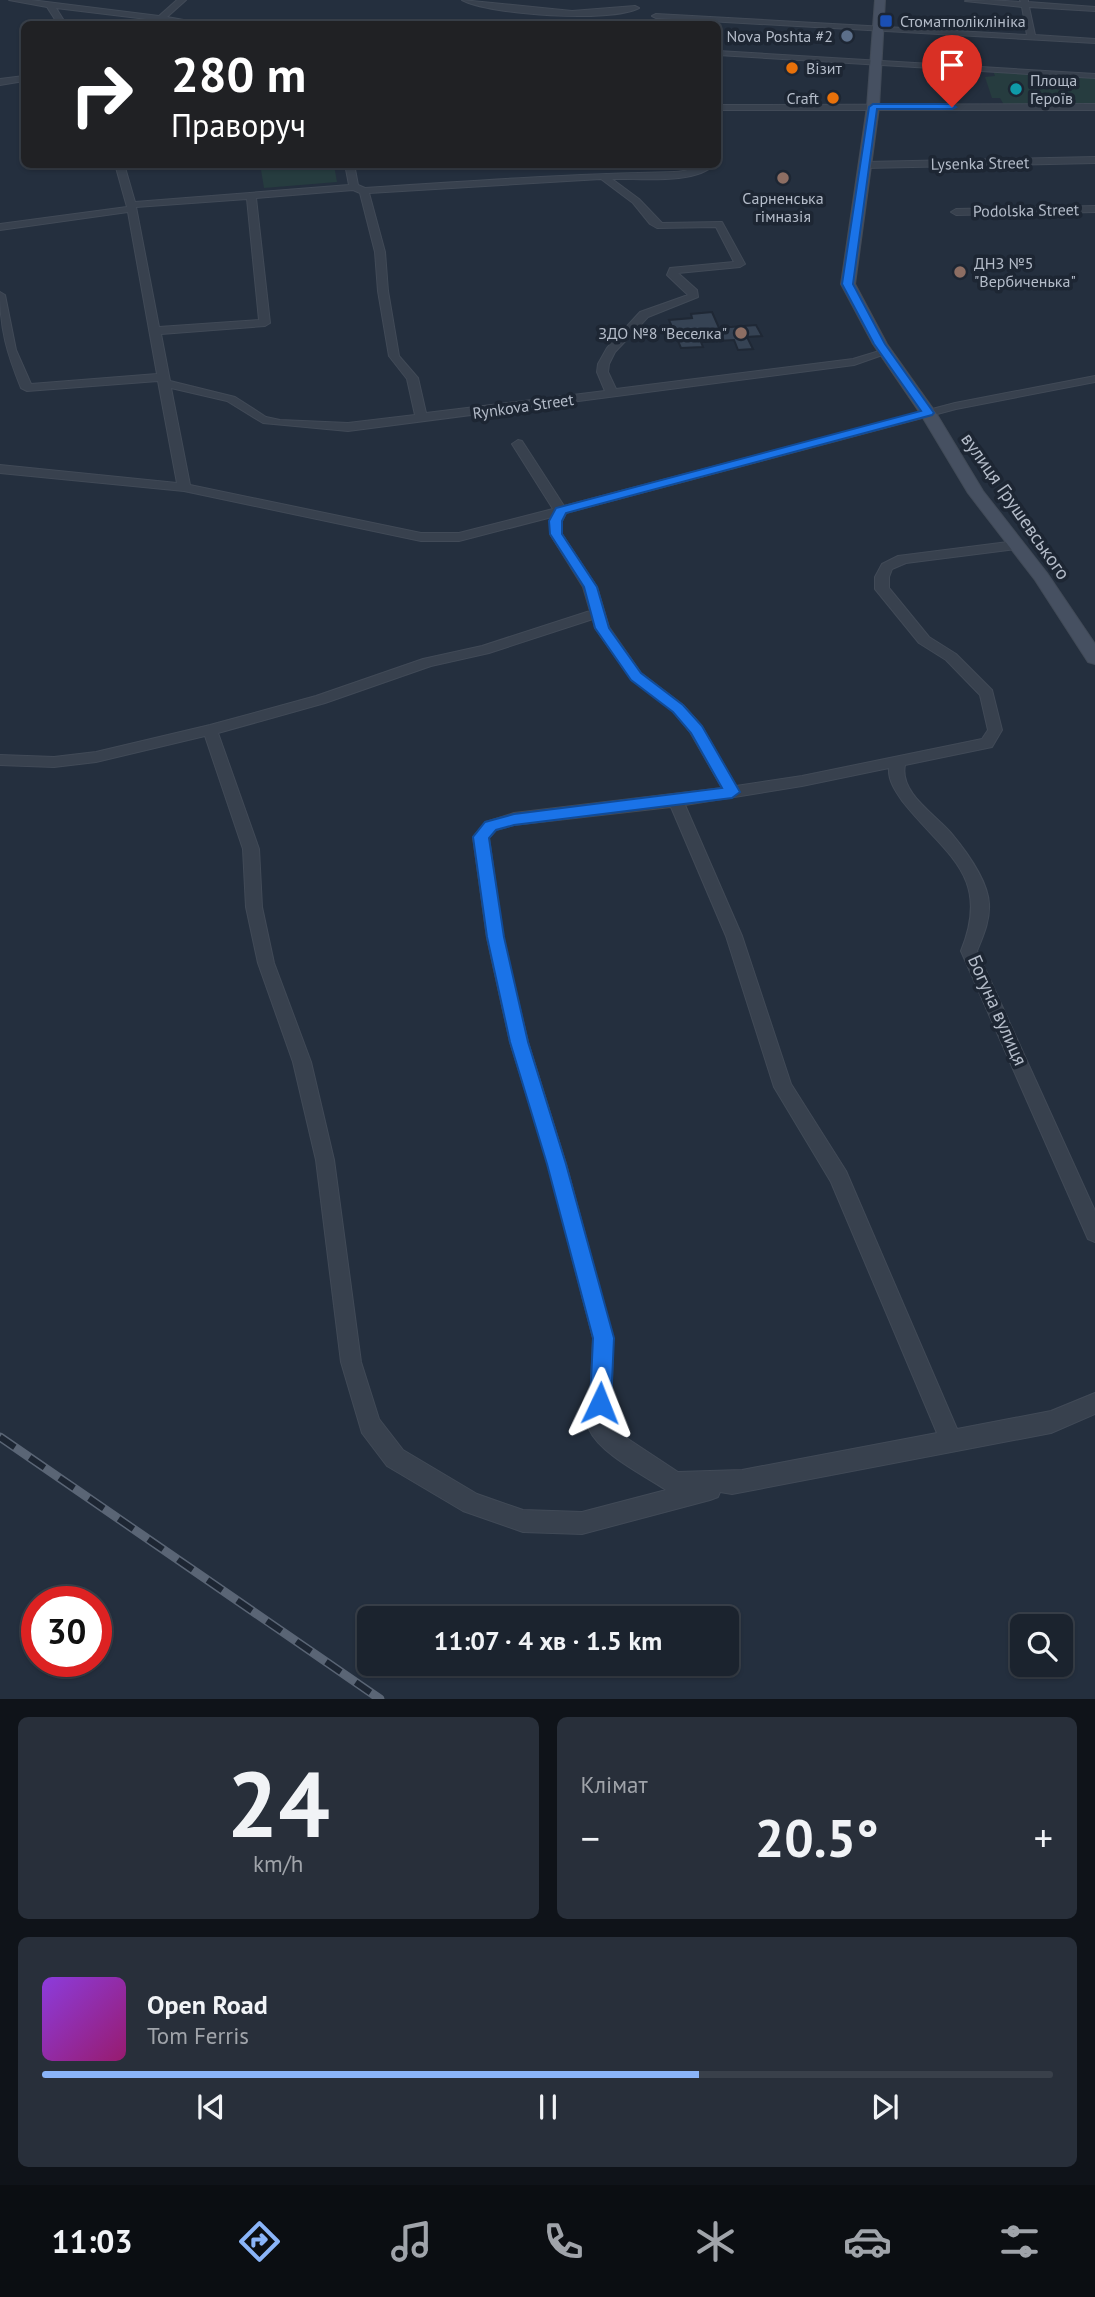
<!DOCTYPE html>
<html lang="uk">
<head>
<meta charset="utf-8">
<style>
  :root { --surface:#1b232e; --page:#282f3a; --text:#f1f3f6; --muted:#a0a4aa; --line:#39404a; --accent:#8ab4f8 }
  body { margin:0; font-family:"PT Sans",sans-serif; background:var(--page); color:var(--text); height:100vh; display:flex; flex-direction:column; font-size:26px; white-space:nowrap }
  * { box-sizing:border-box; margin:0 }
  p { font-size:23px; color:var(--muted) }
  .icon { flex:none; width:38px; height:38px; fill:none; stroke:currentColor; stroke-width:2; stroke-linecap:round; stroke-linejoin:round }
  .map { position:relative; height:1699px; overflow:hidden }
  .drawer { display:flex; flex-direction:column; gap:18px; padding:18px; background:#0f1319; flex:1 }
  .drawer>* { flex:none }
  .guide { position:absolute; left:21px; top:21px; width:700px; height:147px; border-radius:10px; box-shadow:0 2px 5px #0004,0 0 0 2px var(--line); background:#202124; color:#fff; overflow:hidden }
  .controls { position:absolute; left:1010px; top:1614px; display:grid; gap:14px }
  .controls a { display:grid; place-items:center; width:63px; height:63px; border-radius:10px; background:var(--surface); box-shadow:0 2px 5px #0004,0 0 0 2px var(--line); font-size:35px }
  .speed { position:absolute; left:21px; top:1586px; display:flex; gap:14px; font-size:35px; font-weight:700; text-align:center }
  .speed>* { display:grid; place-content:center; width:91px; height:91px; border-radius:50%; background:var(--surface); box-shadow:0 2px 5px #0004,0 0 0 2px var(--line); line-height:1 }
  .speed .limit { border:10px solid #d22; background:#fff; color:#111 }
  .pin { position:absolute; display:grid; place-items:center; width:60px; height:60px; color:#fff; margin:-72px -30px; border-radius:50% 50% 50% 0; rotate:-45deg; box-shadow:0 0 7px #0007 }
  .pin .icon { rotate:45deg }
  .me { position:absolute; width:77px; margin:-38px; rotate:2deg; stroke-linejoin:round; filter:drop-shadow(0 0 5px #0008) }
  .turn { display:flex; align-items:center; gap:24px; height:147px; padding:0 35px; font-size:32px }
  .turn .icon { width:91px; height:91px; stroke-width:2.5 }
  .turn b { display:block; font-size:49px; line-height:60px }
  .big { font-size:52px; font-weight:600; line-height:1.1 }
  .drawer .tile { flex:1; display:flex; flex-direction:column; justify-content:center; gap:10px; min-width:0; padding:0 24px; border-radius:10px; background:var(--page) }
  .drawer .dial { align-items:center; gap:0 }
  .dial b { font-size:91px; line-height:1 }
  .song { display:flex; align-items:center; gap:21px }
  .cover { width:84px; height:84px; border-radius:10px; background:linear-gradient(135deg,hsl(270 70% 55%),hsl(320 70% 35%)) }
  .played { height:7px; border-radius:4px; background:linear-gradient(90deg,var(--accent) 65%,var(--line) 65%) }
  .keys { display:flex; justify-content:space-around; direction:ltr }
  .heat { display:flex; justify-content:space-between; align-items:center; font-size:38px; direction:ltr }
  .drawer .tiles { flex:1; display:grid; gap:18px; grid-template-columns:1fr 1fr }
  .tile:last-child { grid-column:span 2 }
  .trip { position:absolute; left:357px; top:1606px; width:382px; height:70px; border-radius:10px; background:var(--surface); box-shadow:0 2px 5px #0004,0 0 0 2px var(--line); font-weight:600; line-height:70px; text-align:center }
  .tab-bar { display:flex; height:112px; justify-content:space-around; align-items:center; background:#0b0e12; color:var(--muted) }
  .tab-bar .icon { width:49px; height:49px }
  .tab-bar .current { color:var(--accent) }
  .tab-bar b { font-size:32px; color:var(--text) }
  .map>svg:first-child { display:block }
</style>
</head>
<body>
<div class="map">
<svg width="1095" height="1699" viewBox="0 0 1095 1699">
  <rect width="100%" height="100%" fill="#242f3e"/>
  <g fill="#263c3f">
    <path d="M993 71 1095 77V103L1004 105 1000 98H992L985 77 995 76Z"/>
    <path d="M334 165 337 182 264 188 261 170Z"/>
  </g>
  <path fill="#364354" stroke="#1f2835" stroke-width="2" d="M712 312 719 328 756 325 762 336 747 337 753 349 738 350 734 340 701 342 703 347 681 348 669 320 692 318 691 314Z"/>
  <g fill="none" stroke-linecap="round" stroke-linejoin="round">
    <g stroke="#414a57" stroke-width="2">
      <g id="street">
        <path d="M9 0H31L159 16 177 0H186L167 17 206 24H188L56 8 66 24H58L47 7Z"/>
        <path d="M462 0 572 11 635 6 639 8C611 23 490 15 462 0Z"/>
        <path d="M989 0 1021 2 1020 0H1028V2L1095 7V11L1029 7 1035 35 1095 39V43L656 18 652 16 656 14 1027 35 1022 7 965 1Z"/>
        <path d="M718 51 1095 74V78L718 55Z"/>
        <path d="M24 76V81L0 85V79Z"/>
        <path d="M1095 104V110H718V105Z"/>
        <path d="M1095 157V163L865 168 860 165 865 162Z"/>
        <path d="M115 164H124L135 202 349 185 345 164H354L358 185 365 188C468 181 571 174 674 172 689 172 701 164 715 164 695 185 640 178 612 179L639 199 662 223 722 222 745 264 740 267 678 273 697 290 698 297 648 317 615 352 609 364 608 372 616 389 853 359 886 349 891 352 854 365 348 431 263 423 227 401 171 388 190 485 421 533H459L553 509 512 444 518 440 522 441 564 506 955 403 1095 376V382L956 409 566 513 562 521V534L597 587 609 627 641 673 683 705 701 725 736 786 802 776 982 739 988 730 980 695 946 660 919 643 875 589V577L882 564 898 556 1016 541 1022 545 1016 549 906 563 892 569 889 577V588L929 637 956 654 992 690 1002 730 992 747 905 765C899 793 936 815 951 833 966 851 988 881 989 904 990 921 983 936 977 951L1095 1211V1242L1088 1239 961 951C992 875 945 855 903 802 896 792 888 781 889 768L802 786 685 805 742 936 791 1084 846 1171 957 1429 1051 1411 1095 1393V1414L1051 1433 732 1494 720 1492 718 1497 710 1500 582 1534 523 1532 463 1511 387 1466 362 1433 341 1362 316 1160 293 1062 258 963 246 907 243 849 205 736 96 762 54 767 0 765V755L54 757 96 752 210 725 316 696 423 659 482 646 590 611 583 587 550 534 552 517 459 541H421L184 491 0 473V465L177 483 158 381 27 391 21 388C7 353 0 330 0 292L5 295 16 350 31 384 157 374 128 212 0 230V224L127 207ZM601 179 633 203 650 224 657 228 716 227 734 262 670 268 667 275 688 295 640 312 607 348 598 364 597 372 605 391 426 413 418 378 399 356 388 291 385 252 369 193ZM353 190 360 193 375 252 378 291 389 356 407 379 415 415 348 423 280 420 266 417 235 397 170 381 161 334 265 326 270 323 256 198ZM247 199 259 320 159 327 136 207ZM593 619 595 628 631 679 673 711 690 732 722 788 514 813 486 822 473 837 487 938 510 1042 548 1164 593 1338 589 1429C600 1454 644 1475 666 1490L582 1512 523 1510 477 1494 403 1450 379 1419 361 1362 334 1160 311 1062 274 963 262 907 259 849 218 733 325 703 431 666 489 653ZM671 807 726 936 774 1087 831 1182 937 1433 742 1470 678 1472 625 1437 611 1424 613 1338 566 1164 528 1042 503 938 489 838 496 830 514 825Z"/>
        <path d="M1095 206V212L956 215 951 212 956 209Z"/>
      </g>
    </g>
    <g stroke="#414a57" stroke-width="2">
      <path id="secondary" d="M875 0H885L879 107 855 284 887 344 936 413 983 491 1047 573 1095 644V664L1088 662 1035 580 968 493 920 413 873 344 841 284 867 107Z"/>
    </g>
    <use href="#street" fill="#38414e" fill-rule="evenodd"/>
    <use href="#secondary" fill="#465061" fill-rule="evenodd"/>
    <g stroke="#5a6575" stroke-width="9">
      <path id="rail" d="M0 1437 380 1699"/>
    </g>
    <use href="#rail" stroke="#1d2633" stroke-width="6" stroke-dasharray="18" stroke-linecap="butt"/>
  </g>
  <path fill="#1a73e8" stroke="#114b97" stroke-width="2" d="M873 104H952L956 107 952 109H877L853 284 885 344 934 413 932 415 566 513 562 521V534L597 587 609 628 641 673 683 705 702 726 740 792 732 798 514 825 496 830 489 838 504 937 528 1042 566 1164 614 1338 611 1403 608 1410 600 1413 593 1410 590 1403 593 1338 547 1164 510 1042 487 937 473 837 485 822 514 814 722 788 691 733 673 712 631 680 595 628 584 587 550 534 549 521 556 508 921 411 874 344 842 284 869 107Z"/>
  <rect fill="#1a4fb4" stroke="#1d2633" stroke-width="2.5" x="879" y="14" width="14" height="14" rx="3.5"/>
  <circle fill="#5c6f8a" stroke="#1d2633" stroke-width="2.5" cx="847" cy="36" r="7"/>
  <g fill="#e8710a" stroke="#1d2633" stroke-width="2.5">
    <circle cx="792" cy="68" r="7"/>
    <circle cx="833" cy="98" r="7"/>
  </g>
  <circle fill="#0f9aa8" stroke="#1d2633" stroke-width="2.5" cx="1016" cy="89" r="7"/>
  <g fill="#8d6e63" stroke="#1d2633" stroke-width="2.5">
    <circle cx="783" cy="178" r="7"/>
    <circle cx="960" cy="272" r="7"/>
    <circle cx="741" cy="333" r="7"/>
  </g>
  <g text-anchor="middle" dominant-baseline="central" stroke-width="7" stroke-linejoin="round" paint-order="stroke">
    <g font-size="16" fill="#b4bcc9" stroke="#1d2633" text-anchor="start">
      <text x="900" y="21">Стоматполіклініка</text>
      <text x="833" y="36" text-anchor="end">Nova Poshta #2</text>
      <text x="806" y="68">Візит</text>
      <text x="1030" y="80">Площа<tspan x="1030" dy="18">Героїв</tspan></text>
      <text x="819" y="98" text-anchor="end">Craft</text>
      <text x="783" y="198" text-anchor="middle">Сарненська<tspan x="783" dy="18">гімназія</tspan></text>
      <text x="974" y="263">ДНЗ №5<tspan x="974" dy="18">"Вербиченька"</tspan></text>
      <text x="727" y="333" text-anchor="end">ЗДО №8 "Веселка"</text>
    </g>
    <g font-size="16" fill="#b4bcc9" stroke="#1d2633">
      <text transform="translate(980 163) rotate(-1)">Lysenka Street</text>
      <text transform="translate(1026 210) rotate(-1)">Podolska Street</text>
      <text transform="translate(523 406) rotate(-8)">Rynkova Street</text>
    </g>
    <g font-size="19" fill="#b4bcc9" stroke="#1d2633">
      <text transform="translate(1016 506) rotate(55)">вулиця Грушевського</text>
      <text transform="translate(998 1010) rotate(66)">Богуна вулиця</text>
    </g>
  </g>
</svg>
<div class="controls">
<a><svg class="icon" aria-label="search" viewBox="0 0 24 24"><circle cx="10" cy="10" r="6"/><path d="M15 15l6 6"/></svg></a>
</div>
<div class="speed"><div class="limit">30</div></div>
<div class="pin" style="left:952px;top:107px;background:#d93025"><svg class="icon" aria-label="arrive" viewBox="0 0 24 24"><path d="M6 21V4h12l-3 4 3 4H6"/></svg></div>
<svg class="me" style="left:600px;top:1403px" viewBox="-20 -20 40 40"><path d="M0-17L14 15 0 8-14 15z" fill="#1a73e8" stroke="#fff" stroke-width="4"/></svg>
<div class="trip">11:07 · 4 хв · 1.5 km</div>
<div class="guide">
<div class="turn"><svg class="icon" aria-label="right" viewBox="0 0 24 24"><path d="M7 20v-9h11M14 6l5 5-5 5"/></svg><div><b>280 m</b>Праворуч</div></div>
</div>
</div>
<section class="drawer">
<div class="tiles">
<div class="tile dial"><b>24</b><p>km/h</p></div>
<div class="tile"><p>Клімат</p>
<div class="heat"><a>−</a><b class="big">20.5°</b><a>+</a></div>
</div>
<div class="tile">
<div class="song"><i class="cover"></i><div><b>Open Road</b><p>Tom Ferris</p></div></div>
<div class="played"></div>
<div class="keys"><svg class="icon" aria-label="previous" viewBox="0 0 24 24"><path d="M18 5L8 12l10 7zM5 5v14"/></svg><svg class="icon" aria-label="pause" viewBox="0 0 24 24"><path d="M8 5v14M16 5v14"/></svg><svg class="icon" aria-label="next" viewBox="0 0 24 24"><path d="M6 5l10 7-10 7zM19 5v14"/></svg></div>
</div>
</div>
</section>
<nav class="tab-bar">
<b>11:03</b>
<svg class="icon current" aria-label="directions" viewBox="0 0 24 24"><path d="M12 3l9 9-9 9-9-9zM9 14v-3h6M13 9l2 2-2 2"/></svg>
<svg class="icon" aria-label="music" viewBox="0 0 24 24"><path d="M9 18V5l10-2v13"/><circle cx="6" cy="18" r="3"/><circle cx="16" cy="16" r="3"/></svg>
<svg class="icon" aria-label="phone" viewBox="0 0 24 24"><path d="M5 4h4l2 5-3 2q2 4 5 5l2-3 5 2v4C11 20 4 13 5 4z"/></svg>
<svg class="icon" aria-label="climate" viewBox="0 0 24 24"><path d="M12 3v18M4 7l16 10M4 17L20 7"/></svg>
<svg class="icon" aria-label="car" viewBox="0 0 24 24"><path d="M5 17H2v-5l4-1 3-4h7l3 4 3 1v5h-3M9 17h6M6 11h13"/><circle cx="7" cy="17" r="2"/><circle cx="17" cy="17" r="2"/></svg>
<svg class="icon" aria-label="filters" viewBox="0 0 24 24"><path d="M4 7h16M4 17h16"/><circle cx="9" cy="7" r="2"/><circle cx="15" cy="17" r="2"/></svg>
</nav>
</body>
</html>
